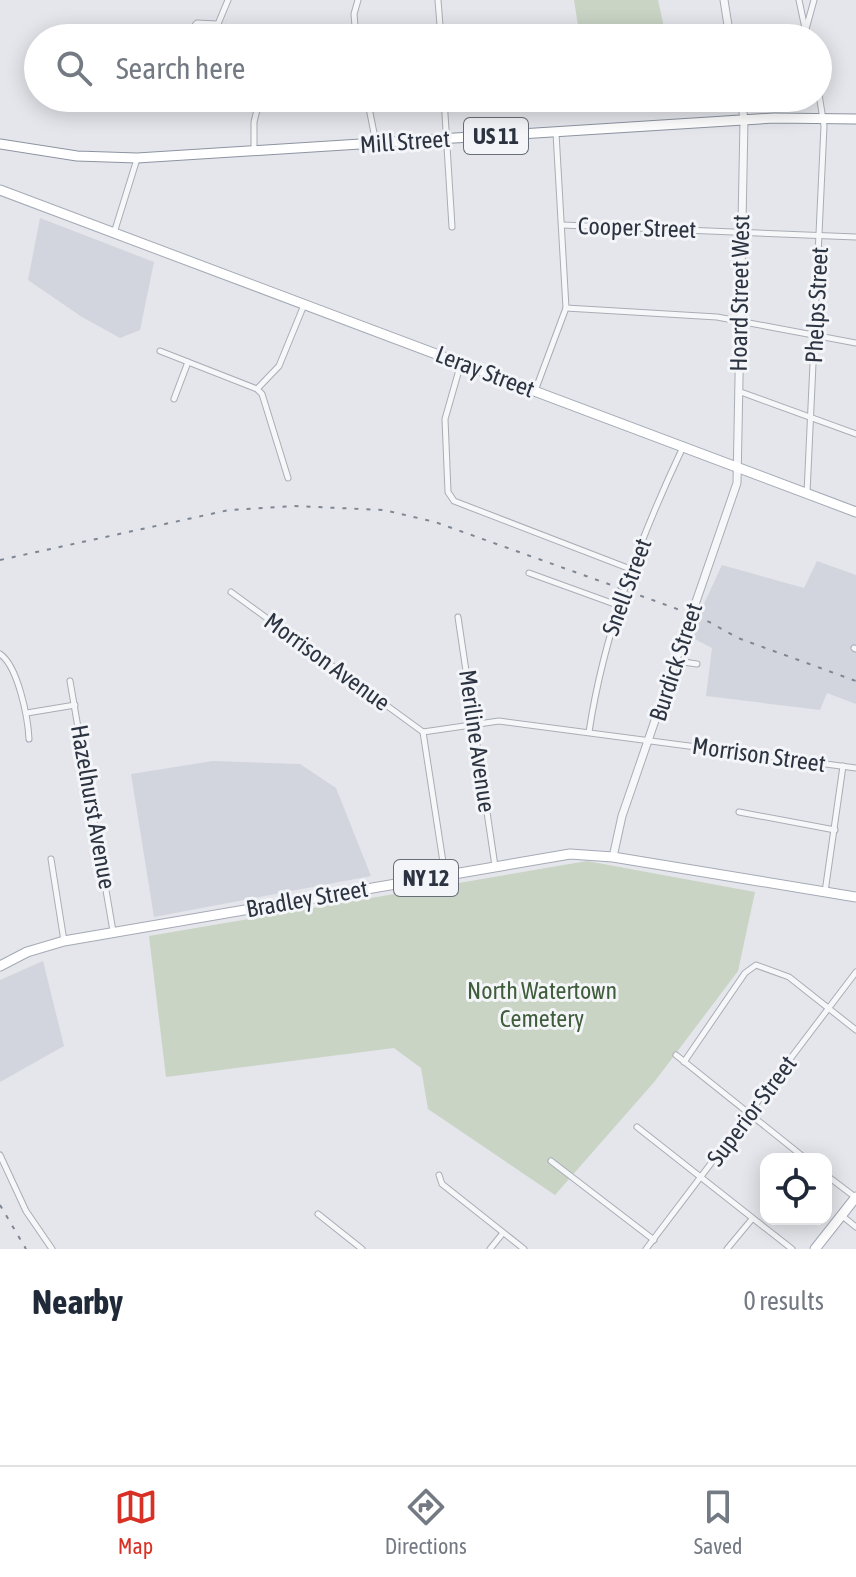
<!DOCTYPE html>
<html lang="en">
<head>
<meta charset="utf-8">
<style>
	:root { --surface:#fff; --page:#f2f2f3; --text:#1f2937; --muted:#747a83; --line:#e0e1e3; --accent:#d93025 }
	body { margin:0; font-family:"Asap Condensed",sans-serif; background:var(--page); color:var(--text) }
	.controls { position:absolute; right:24px; bottom:24px; display:grid; overflow:hidden; border-radius:16px; box-shadow:0 4px 20px #0003 }
	.controls button { width:72px; height:72px; display:grid; place-items:center; padding:0; border:0; border-bottom:2px solid var(--line); background:var(--surface); color:var(--text); font:40px sans-serif }
	.list { margin:0; padding:0; list-style:none }
	h2 { display:flex; justify-content:space-between; align-items:center; height:104px; margin:0; padding:0 32px; font-size:34px }
	h2 small { font-size:26px; font-weight:400; color:var(--muted) }
	.icon { flex:none; width:44px; height:44px; fill:none; stroke:currentColor; stroke-width:2; stroke-linecap:round; stroke-linejoin:round }
	.map { position:relative; flex:none; width:856px; height:1249px; overflow:hidden }
	.search { position:absolute; background:var(--surface); box-shadow:0 4px 20px #0003; left:24px; right:24px; top:24px; height:88px; display:flex; align-items:center; gap:20px; box-sizing:border-box; padding:0 28px; border-radius:44px; color:var(--muted); font-size:30px }
	.sheet { height:216px; background:var(--surface) }
	nav { display:flex; justify-content:space-around; align-items:center; box-sizing:border-box; height:112px; border-top:2px solid var(--line); background:var(--surface); font-size:22px; color:var(--muted) }
	nav a { display:grid; justify-items:center; gap:4px }
	nav .on { color:var(--accent) }
	.map>svg:first-child { display:block }
	.built { fill:#d2d5dd }
	.green { fill:#c9d4c5 }
	.lines { fill:none; stroke-linecap:round; stroke-linejoin:round }
	.minor-casing { stroke:#a9adb5; stroke-width:7 }
	.tertiary-casing { stroke:#a9adb5; stroke-width:9 }
	.primary-casing { stroke:#a4aab6; stroke-width:11 }
	.trunk-casing { stroke:#8c94a1; stroke-width:11 }
	.minor { stroke:#f6f7f9; stroke-width:5 }
	.tertiary { stroke:#f6f7f9; stroke-width:7 }
	.primary { stroke:#fff; stroke-width:9 }
	.trunk { stroke:#fff; stroke-width:9 }
	.rail { stroke:#7e8693; stroke-width:2; stroke-dasharray:4 8; stroke-linecap:butt }
	.labels { text-anchor:middle; stroke-width:6; stroke-linejoin:round; paint-order:stroke }
	.shield { fill:#f4f5f8; stroke:#686e79; stroke-width:2 }
	.shield-label { font-size:22px; font-weight:bold; fill:#2c3442 }
	.street-label { font-size:24px; fill:#2c3442; stroke:#f4f5f8 }
	.park-label { font-size:24px; fill:#405d3b; stroke:#f4f5f8 }
</style>
</head>
<body>
<div class="map">
<svg width="856" height="1249" viewBox="0 0 856 1249">
	<rect width="100%" height="100%" fill="#e4e6eb"/>
	<g class="built">
		<polygon points="40,218 154,262 140,330 120,338 82,317 28,280"/>
		<polygon points="817,561 856,575 856,704 827,693 820,710 706,696 712,648 689,636 722,565 804,588"/>
		<polygon points="213,761 300,764 336,788 371,876 154,917 131,774"/>
		<polygon points="43,961 64,1046 0,1082 0,980"/>
	</g>
	<g class="green">
		<polygon points="574,0 658,0 665,32 627,38 580,38"/>
		<polygon points="587,861 755,892 738,971 655,1081 555,1195 428,1109 421,1068 394,1048 166,1077 149,936"/>
	</g>
	<g class="lines">
		<defs>
			<g id="minor">
				<polyline points="438,0 441,38"/>
				<polyline points="799,0 807,38"/>
				<polyline points="806,29 814,0"/>
				<polyline points="184,38 197,23 218,24"/>
				<polyline points="224,38 218,24 228,0"/>
				<polyline points="356,38 354,14 358,0"/>
				<polyline points="243,98 257,110"/>
				<polyline points="367,98 376,143"/>
				<polyline points="444,98 452,227"/>
				<polyline points="254,151 254,122 260,98"/>
				<polyline points="562,225 856,237"/>
				<polyline points="114,233 137,159"/>
				<polyline points="566,308 717,317 856,343"/>
				<polyline points="160,351 257,389 262,394 288,478"/>
				<polyline points="461,363 445,419 448,492 454,501 633,570"/>
				<polyline points="257,389 279,366 304,305"/>
				<polyline points="535,391 566,308 556,133"/>
				<polyline points="738,391 856,434"/>
				<polyline points="174,399 188,362"/>
				<polyline points="807,493 824,126 818,88"/>
				<polyline points="529,573 620,606"/>
				<polyline points="231,592 423,732"/>
				<polyline points="458,617 495,866"/>
				<polyline points="854,648 856,649"/>
				<path d="M0,654C18,666 28,718 29,739"/>
				<polyline points="676,661 697,664"/>
				<polyline points="70,681 113,931"/>
				<polyline points="27,713 75,705"/>
				<polyline points="423,732 499,721 856,768"/>
				<polyline points="423,732 445,875"/>
				<path d="M589,732C604,633 640,538 683,447"/>
				<polyline points="739,812 835,830"/>
				<polyline points="51,859 64,941"/>
				<polyline points="825,892 843,766"/>
				<polyline points="676,1055 806,1159"/>
				<polyline points="684,1062 745,973 756,965 789,977 856,1030"/>
				<polyline points="637,1127 792,1249"/>
				<polyline points="0,1155 26,1211 52,1249"/>
				<polyline points="551,1161 654,1240"/>
				<polyline points="439,1175 442,1184 524,1249"/>
				<polyline points="826,1175 855,1197"/>
				<polyline points="318,1214 362,1249"/>
				<polyline points="841,1215 856,1227"/>
				<polyline points="490,1249 503,1233"/>
				<polyline points="646,1249 856,972"/>
				<polyline points="727,1249 752,1219"/>
			</g>
			<g id="tertiary">
				<polyline points="724,0 730,38"/>
				<polyline points="613,857 622,816 737,483 744,120 741,98"/>
			</g>
			<g id="primary">
				<polyline points="0,190 856,512"/>
				<polyline points="0,966 27,952 64,941 570,854 613,857 856,897"/>
				<polyline points="815,1249 856,1197"/>
			</g>
			<polyline id="trunk" points="0,144 77,156 137,158 774,118 856,119"/>
		</defs>
		<use href="#minor" class="minor-casing"/>
		<use href="#tertiary" class="tertiary-casing"/>
		<use href="#primary" class="primary-casing"/>
		<use href="#trunk" class="trunk-casing"/>
		<use href="#minor" class="minor"/>
		<use href="#tertiary" class="tertiary"/>
		<use href="#primary" class="primary"/>
		<use href="#trunk" class="trunk"/>
		<g class="rail">
			<polyline points="0,560 229,510 293,506 384,510 435,522 600,581 702,618 738,638 856,681"/>
			<polyline points="0,1205 26,1249"/>
		</g>
	</g>
	<g class="labels">
		<g class="shield">
			<rect x="464" y="118" width="64" height="36" rx="6"/>
			<rect x="394" y="860" width="64" height="36" rx="6"/>
		</g>
		<g class="shield-label">
			<text x="496" y="144">US 11</text>
			<text x="426" y="886">NY 12</text>
		</g>
		<g class="street-label">
			<text transform="translate(405 142) rotate(-4)" y="8">Mill Street</text>
			<text transform="translate(637 228) rotate(2)" y="8">Cooper Street</text>
			<text transform="translate(740 293) rotate(-89)" y="8">Hoard Street West</text>
			<text transform="translate(817 305) rotate(-87)" y="8">Phelps Street</text>
			<text transform="translate(485 372) rotate(21)" y="8">Leray Street</text>
			<text transform="translate(627 587) rotate(-70)" y="8">Snell Street</text>
			<text transform="translate(327 662) rotate(36)" y="8">Morrison Avenue</text>
			<text transform="translate(676 662) rotate(-72)" y="8">Burdick Street</text>
			<text transform="translate(477 741) rotate(82)" y="8">Meriline Avenue</text>
			<text transform="translate(759 755) rotate(8)" y="8">Morrison Street</text>
			<text transform="translate(93 807) rotate(80)" y="8">Hazelhurst Avenue</text>
			<text transform="translate(307 899) rotate(-10)" y="8">Bradley Street</text>
			<text transform="translate(752 1111) rotate(-53)" y="8">Superior Street</text>
		</g>
		<g class="park-label">
			<text x="542" y="999">North Watertown<tspan x="542" dy="28">Cemetery</tspan></text>
		</g>
	</g>
</svg>
<div class="controls">
<button><svg class="icon" aria-label="locate" viewBox="0 0 24 24"><circle cx="12" cy="12" r="6"/><path d="M12 2v4M12 18v4M2 12h4M18 12h4"/></svg></button>
</div>
<div class="search"><svg class="icon" aria-label="search" viewBox="0 0 24 24"><circle cx="10" cy="10" r="6"/><path d="M15 15l6 6"/></svg>Search here</div>
</div>
<section class="sheet">
<h2>Nearby<small>0 results</small></h2>
<ul class="list">
</ul>
</section>
<nav>
<a class="on"><svg class="icon" aria-label="map" viewBox="0 0 24 24"><path d="M3 6l6-2 6 2 6-2v14l-6 2-6-2-6 2zM9 4v14M15 6v14"/></svg>Map</a>
<a><svg class="icon" aria-label="directions" viewBox="0 0 24 24"><path d="M12 3l9 9-9 9-9-9zM9 14v-3h6M13 9l2 2-2 2"/></svg>Directions</a>
<a><svg class="icon" aria-label="saved" viewBox="0 0 24 24"><path d="M7 4h10v16l-5-4-5 4z"/></svg>Saved</a>
</nav>
</body>
</html>
